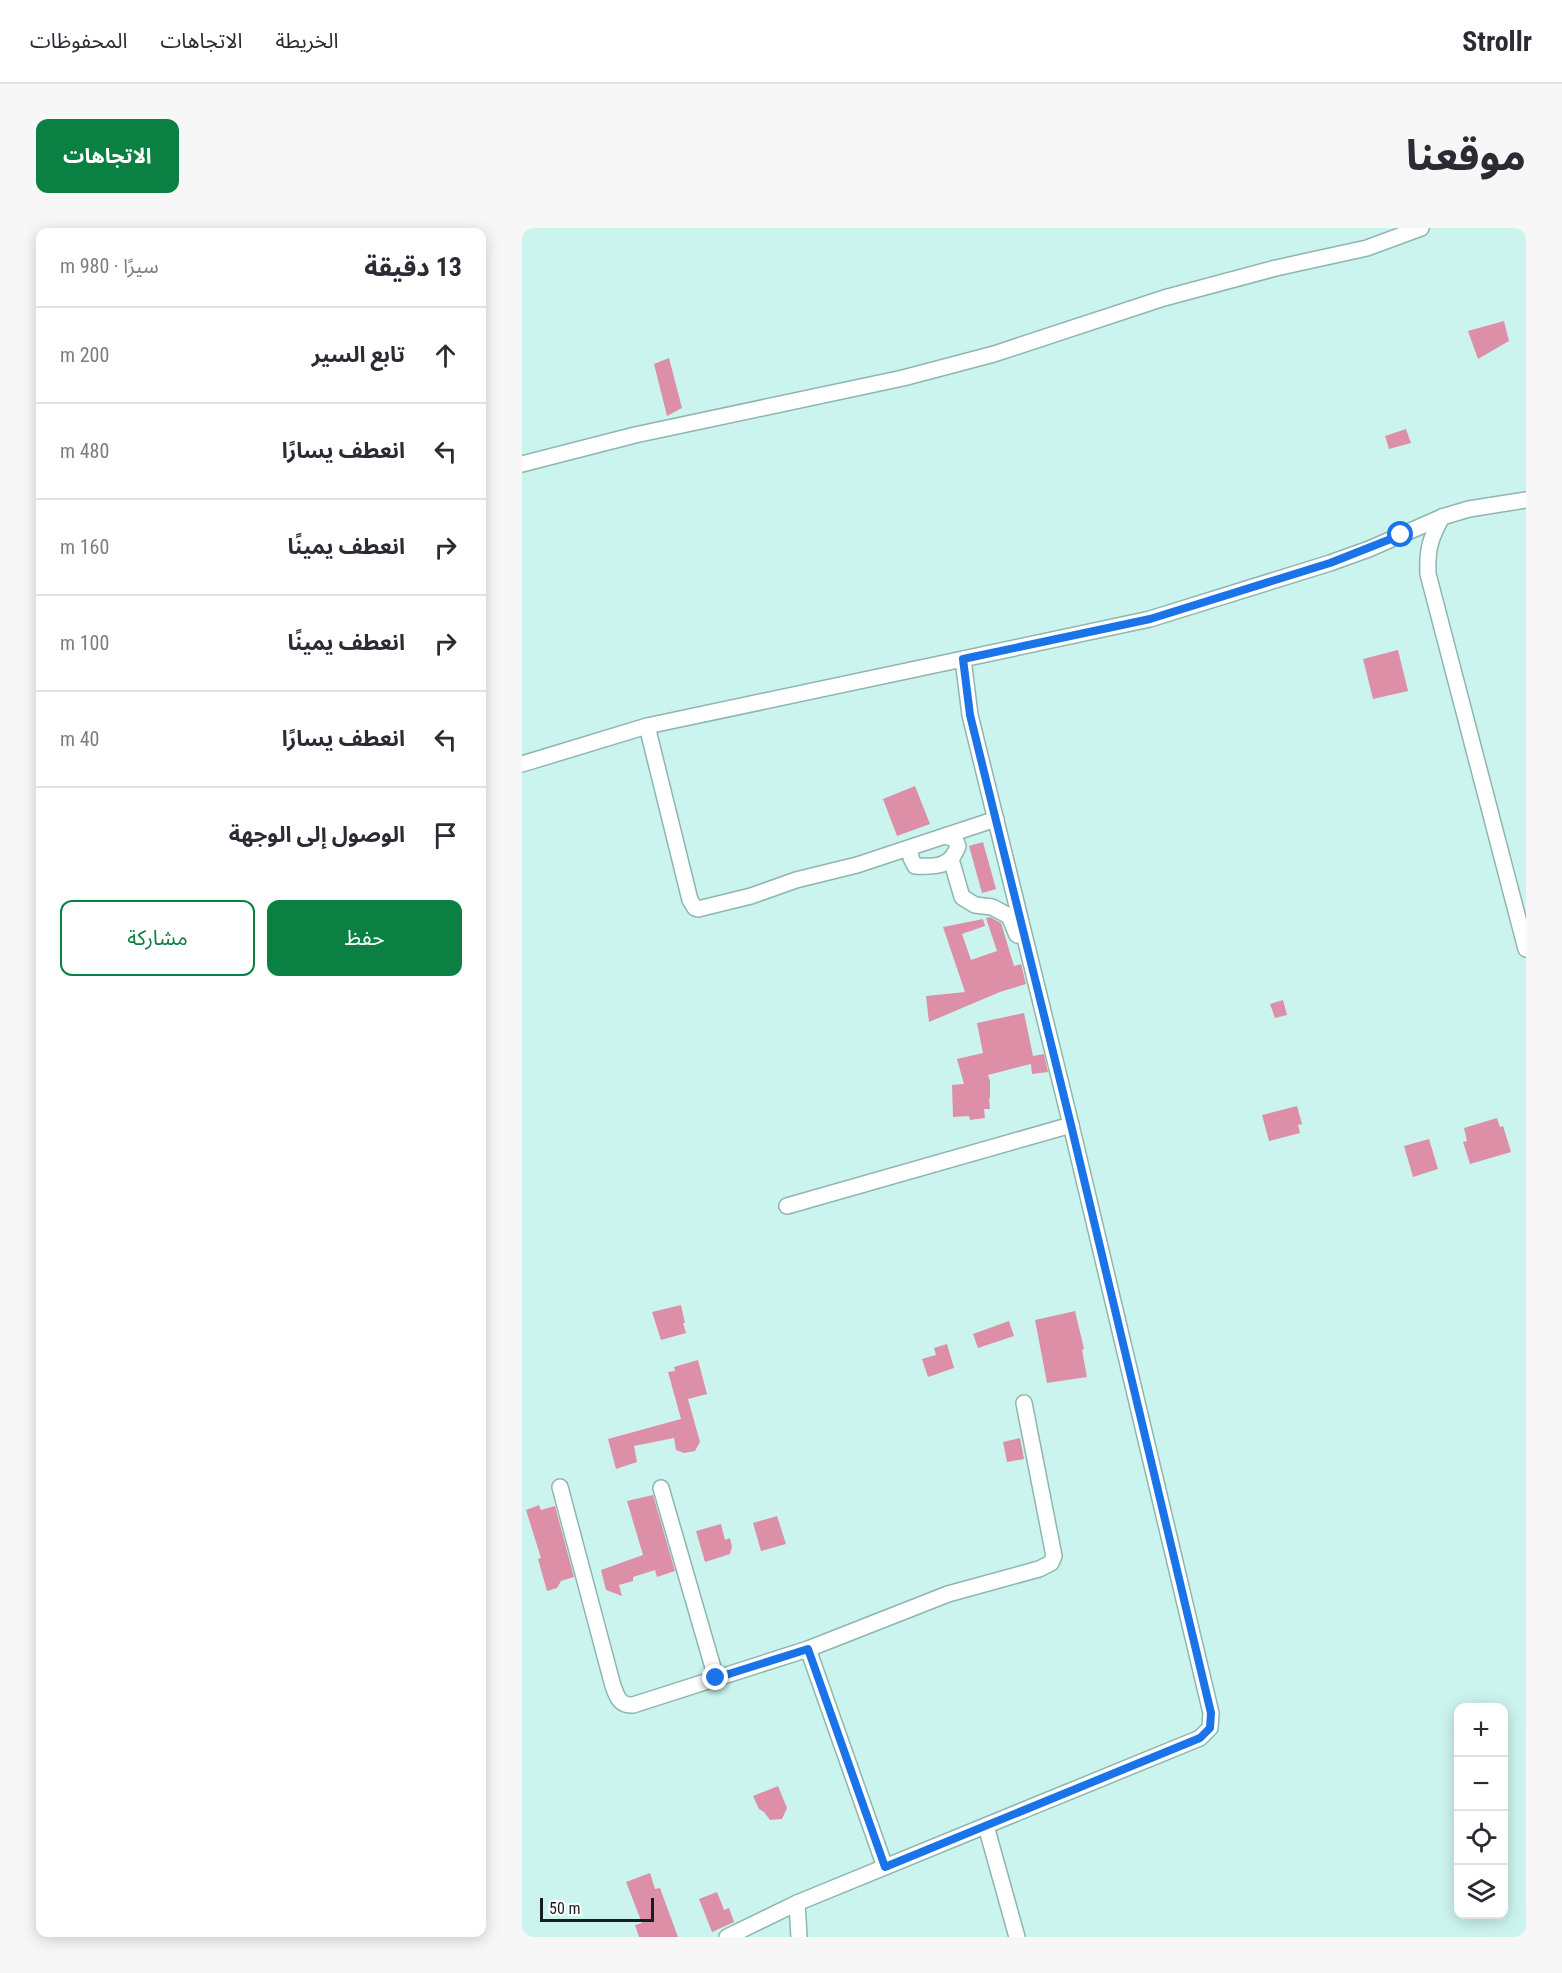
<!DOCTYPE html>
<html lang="ar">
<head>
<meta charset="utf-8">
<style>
	:root { --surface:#fff; --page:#f7f7f7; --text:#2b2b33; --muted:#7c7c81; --line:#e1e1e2; --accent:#0b8043 }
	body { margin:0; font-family:"Roboto Condensed","Noto Sans Arabic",sans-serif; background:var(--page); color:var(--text); direction:rtl }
	.controls { position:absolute; right:18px; bottom:18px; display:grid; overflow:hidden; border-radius:12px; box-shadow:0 3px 15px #0003 }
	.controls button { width:54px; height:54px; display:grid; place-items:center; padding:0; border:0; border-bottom:2px solid var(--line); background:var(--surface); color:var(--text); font:30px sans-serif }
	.scale { position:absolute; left:18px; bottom:15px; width:114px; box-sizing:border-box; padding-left:6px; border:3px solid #12211f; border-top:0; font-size:16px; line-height:21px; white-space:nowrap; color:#12211f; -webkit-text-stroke:4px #fff; paint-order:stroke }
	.stop { position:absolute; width:18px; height:18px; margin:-14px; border:4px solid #1a73e8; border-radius:50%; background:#fff }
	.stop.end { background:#1a73e8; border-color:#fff; box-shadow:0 2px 6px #0008 }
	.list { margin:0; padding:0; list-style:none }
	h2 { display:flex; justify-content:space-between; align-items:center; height:78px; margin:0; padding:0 24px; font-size:26px }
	h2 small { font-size:20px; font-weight:400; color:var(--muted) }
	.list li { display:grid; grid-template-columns:39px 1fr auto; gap:18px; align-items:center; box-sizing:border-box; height:96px; padding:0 24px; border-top:2px solid var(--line) }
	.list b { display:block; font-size:22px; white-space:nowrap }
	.list em { font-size:20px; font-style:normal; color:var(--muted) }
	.actions { display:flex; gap:12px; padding:18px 24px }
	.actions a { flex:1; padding:14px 0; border:2px solid var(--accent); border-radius:12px; text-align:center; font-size:21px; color:var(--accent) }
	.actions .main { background:var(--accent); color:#fff }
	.icon { flex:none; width:33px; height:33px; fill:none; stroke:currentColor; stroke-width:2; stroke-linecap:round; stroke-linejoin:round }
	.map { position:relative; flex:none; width:1004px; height:1709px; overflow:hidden; direction:ltr; border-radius:12px }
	header { display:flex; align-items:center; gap:36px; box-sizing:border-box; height:84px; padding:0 30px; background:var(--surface); border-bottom:2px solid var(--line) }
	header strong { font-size:28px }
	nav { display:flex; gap:33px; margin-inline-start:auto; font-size:21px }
	.intro { display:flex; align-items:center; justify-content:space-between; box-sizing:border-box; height:144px; padding:0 36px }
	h1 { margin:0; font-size:42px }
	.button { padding:15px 27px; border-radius:12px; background:var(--accent); color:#fff; font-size:21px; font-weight:700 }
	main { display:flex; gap:36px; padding:0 36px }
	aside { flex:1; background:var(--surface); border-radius:12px; box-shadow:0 3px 15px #0003 }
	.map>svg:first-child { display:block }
	.building { fill:#dd8fa8 }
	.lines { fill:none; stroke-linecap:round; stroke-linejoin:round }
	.minor-casing { stroke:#8eb5b1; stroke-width:18 }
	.minor { stroke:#fff; stroke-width:15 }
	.route { stroke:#1a73e8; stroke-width:8 }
</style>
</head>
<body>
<header>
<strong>Strollr</strong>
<nav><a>الخريطة</a><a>الاتجاهات</a><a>المحفوظات</a></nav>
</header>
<div class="intro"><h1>موقعنا</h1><a class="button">الاتجاهات</a></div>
<main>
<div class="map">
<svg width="1004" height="1709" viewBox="0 0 1004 1709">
	<rect width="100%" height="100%" fill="#ccf4ef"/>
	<g class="building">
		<polygon points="982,93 987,113 956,131 946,103"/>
		<polygon points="147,130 160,180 145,188 132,136"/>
		<polygon points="884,201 889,215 867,221 863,208"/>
		<polygon points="876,422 886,463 851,471 841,431"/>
		<polygon points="393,558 408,596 375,608 361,571"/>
		<polygon points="461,614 474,661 460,665 447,618"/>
		<polygon points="468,689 479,695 492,738 499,736 504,756 478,764 407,794 404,768 443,764 421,699 461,691 463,698 440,706 449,732 475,723 464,690"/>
		<polygon points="761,772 765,787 753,790 748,776"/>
		<polygon points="502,785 511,828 522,826 526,844 510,846 509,836 466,847 468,853 468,870 467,870 468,881 462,881 463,890 448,892 447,888 431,889 430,857 442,856 435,831 461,825 455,795"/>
		<polygon points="775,878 780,896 776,897 778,905 747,913 740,887"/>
		<polygon points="975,890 978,899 981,898 989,924 948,936 941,914 945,913 942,900"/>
		<polygon points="907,911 916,941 891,949 882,918"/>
		<polygon points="159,1077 163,1095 161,1095 164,1105 139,1112 130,1084"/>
		<polygon points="553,1083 562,1121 560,1122 565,1149 525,1155 513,1092"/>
		<polygon points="487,1093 492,1108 456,1120 451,1106"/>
		<polygon points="425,1116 432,1140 406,1149 400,1131 414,1127 412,1120"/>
		<polygon points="176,1132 185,1166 166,1171 178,1214 173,1223 162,1225 154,1222 152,1210 112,1218 115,1234 94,1241 86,1211 159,1191 146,1144 153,1143 152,1139"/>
		<polygon points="498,1210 502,1231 485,1234 481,1214"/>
		<polygon points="131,1267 153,1343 135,1349 133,1342 111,1349 111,1353 97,1357 100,1368 84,1362 79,1342 121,1327 105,1273"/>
		<polygon points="17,1277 19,1282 33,1278 52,1349 39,1353 35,1360 25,1363 16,1331 19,1330 4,1282"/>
		<polygon points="255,1288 264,1316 239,1323 231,1295"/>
		<polygon points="199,1296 203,1312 208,1310 210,1319 208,1326 183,1334 174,1303"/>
		<polygon points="256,1558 265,1580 260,1591 248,1592 242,1584 237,1581 231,1568"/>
		<polygon points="128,1645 133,1661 138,1660 156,1709 117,1709 113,1697 120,1695 104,1654"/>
		<polygon points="195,1664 202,1682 207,1680 212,1694 190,1704 177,1671"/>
	</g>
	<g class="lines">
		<defs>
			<g id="minor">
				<polyline points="0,236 113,207 381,150 472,126 642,70 754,40 845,20 899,0"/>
				<path d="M920,289C908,311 905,321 906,346L1004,721"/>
				<polyline points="125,498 168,672 173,680 176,681 229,668 274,652 335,637 474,591"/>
				<polyline points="0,536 125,498 441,431"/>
				<path d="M388,620L389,630L393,638C414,639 429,639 436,618L433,611L423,608"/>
				<polyline points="429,631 440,669 453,677 470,679 487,688 495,707"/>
				<polyline points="265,978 549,897"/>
				<path d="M38,1259L91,1458C95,1469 98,1478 111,1477L286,1421L363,1639"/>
				<polyline points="139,1260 194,1450"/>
				<polyline points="286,1421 426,1366 517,1341 529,1335 532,1328 502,1175"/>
				<polyline points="464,1598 495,1709"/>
				<polyline points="205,1709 275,1675"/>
				<polyline points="277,1709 275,1675 678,1510 688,1500 689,1485 549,897 448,487 441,431 628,391 808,335 847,321 920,289 947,281 1004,272"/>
			</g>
		</defs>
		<use href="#minor" class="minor-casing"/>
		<use href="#minor" class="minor"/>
	</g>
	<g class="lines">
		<polyline class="route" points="194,1450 286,1421 363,1639 678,1510 688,1500 689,1485 549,897 448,487 441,431 628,391 808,335 879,307"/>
	</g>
</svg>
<div class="controls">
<button>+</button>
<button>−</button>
<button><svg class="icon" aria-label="locate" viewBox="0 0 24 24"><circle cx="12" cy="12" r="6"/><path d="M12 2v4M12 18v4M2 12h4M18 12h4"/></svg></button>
<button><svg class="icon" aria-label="layers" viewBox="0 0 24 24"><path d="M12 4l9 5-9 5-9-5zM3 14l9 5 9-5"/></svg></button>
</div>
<div class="scale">50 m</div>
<div class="stop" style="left:879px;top:307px"></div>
<div class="stop end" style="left:194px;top:1450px"></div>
</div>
<aside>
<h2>13 دقيقة<small>سيرًا · 980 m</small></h2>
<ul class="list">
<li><svg class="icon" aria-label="ahead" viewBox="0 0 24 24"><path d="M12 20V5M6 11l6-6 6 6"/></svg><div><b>تابع السير</b></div><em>200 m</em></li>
<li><svg class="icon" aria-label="left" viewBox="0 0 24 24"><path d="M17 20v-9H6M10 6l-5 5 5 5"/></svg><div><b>انعطف يسارًا</b></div><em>480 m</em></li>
<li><svg class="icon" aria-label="right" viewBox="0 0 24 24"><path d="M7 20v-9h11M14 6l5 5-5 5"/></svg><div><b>انعطف يمينًا</b></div><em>160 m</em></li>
<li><svg class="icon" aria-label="right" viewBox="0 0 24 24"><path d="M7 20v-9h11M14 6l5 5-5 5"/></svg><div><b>انعطف يمينًا</b></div><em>100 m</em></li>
<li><svg class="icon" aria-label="left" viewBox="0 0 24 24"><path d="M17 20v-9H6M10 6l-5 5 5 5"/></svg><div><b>انعطف يسارًا</b></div><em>40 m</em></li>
<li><svg class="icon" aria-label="arrive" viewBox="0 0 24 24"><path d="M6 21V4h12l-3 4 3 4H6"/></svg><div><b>الوصول إلى الوجهة</b></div></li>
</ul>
<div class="actions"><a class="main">حفظ</a><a>مشاركة</a></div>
</aside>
</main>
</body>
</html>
